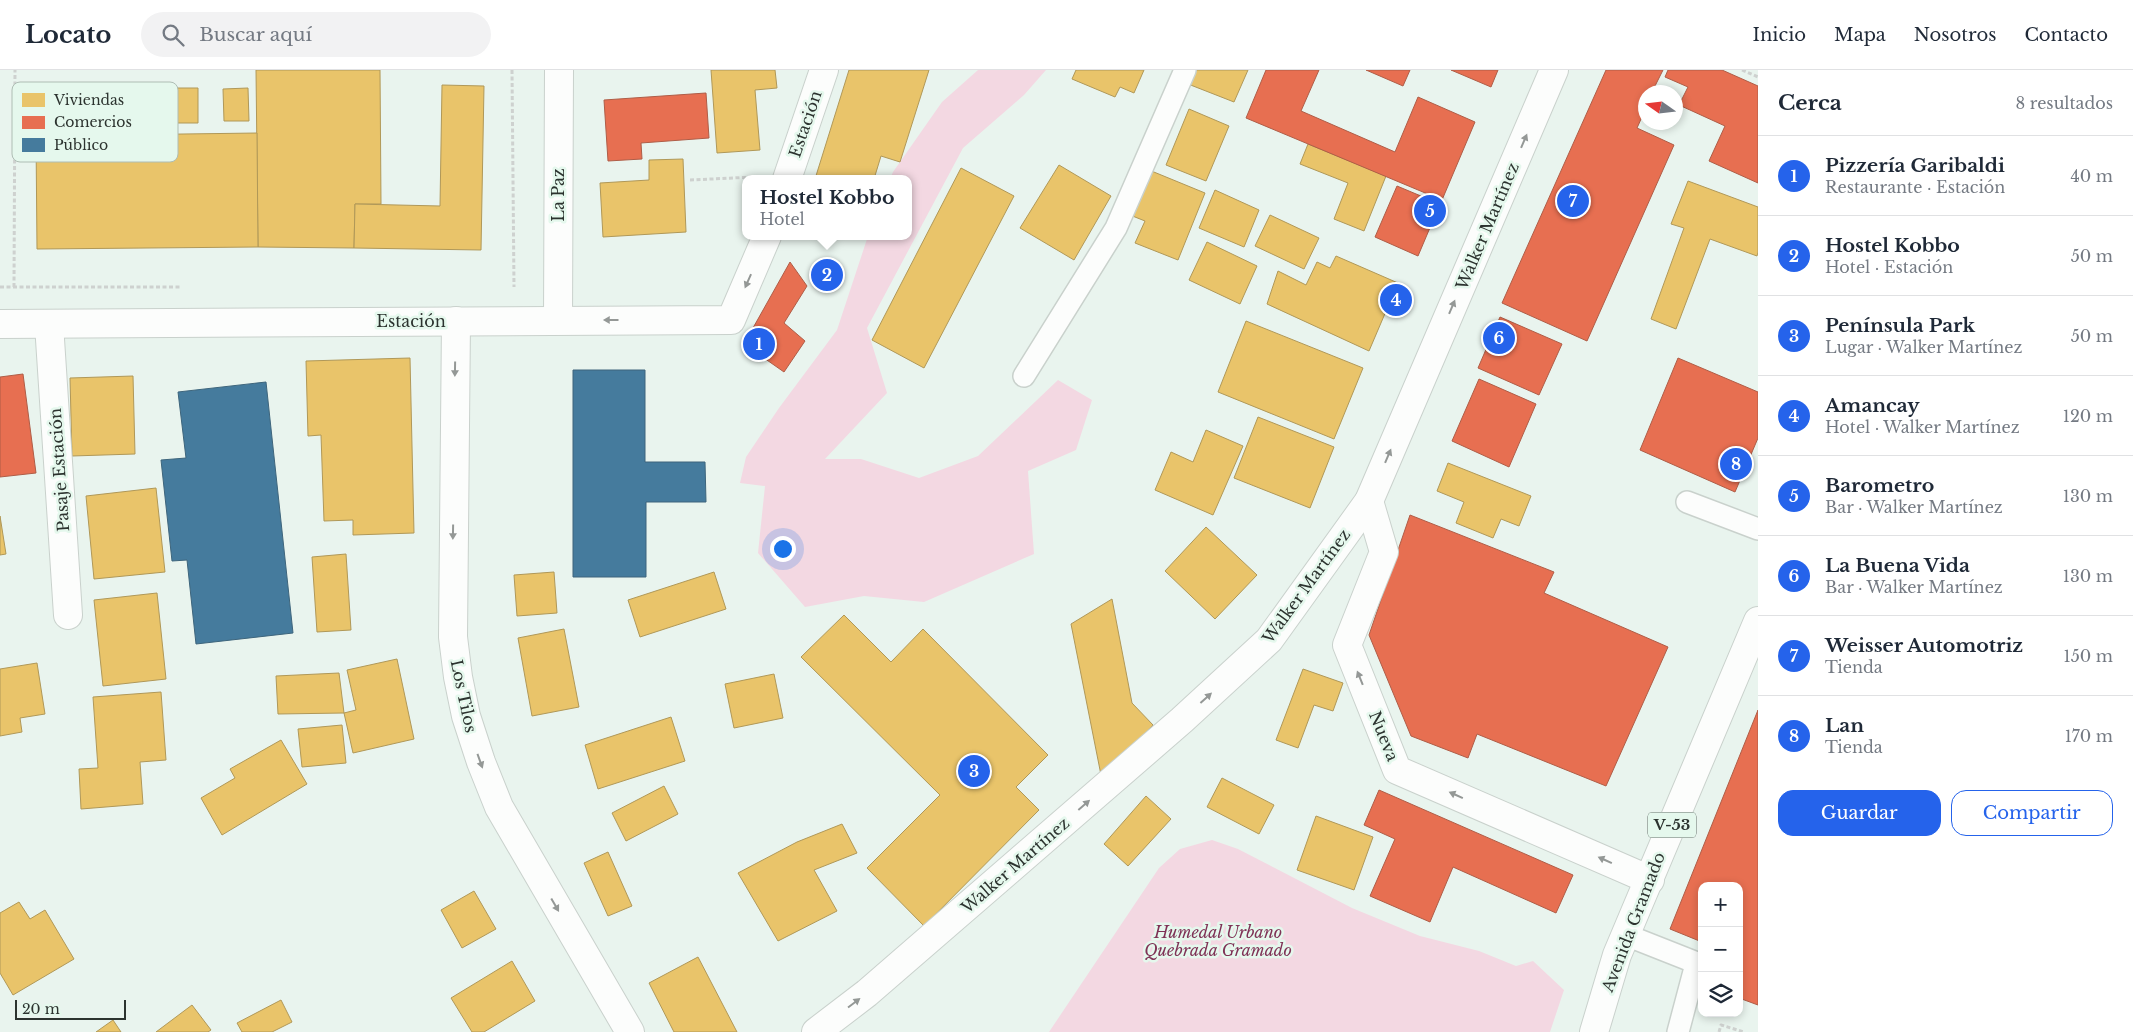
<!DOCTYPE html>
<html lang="es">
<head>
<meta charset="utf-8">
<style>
	:root { --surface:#fff; --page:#f2f2f3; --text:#1f2937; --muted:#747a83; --line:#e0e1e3; --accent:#2563eb }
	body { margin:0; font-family:"Libre Baskerville",serif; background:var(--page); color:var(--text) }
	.controls { position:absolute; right:15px; bottom:15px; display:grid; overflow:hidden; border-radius:10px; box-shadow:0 2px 8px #0003 }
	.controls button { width:45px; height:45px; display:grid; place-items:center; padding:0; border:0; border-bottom:1px solid var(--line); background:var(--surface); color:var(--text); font:25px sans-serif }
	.compass { position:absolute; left:1638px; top:15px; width:45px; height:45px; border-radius:50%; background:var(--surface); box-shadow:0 2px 8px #0003; rotate:284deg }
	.scale { position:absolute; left:15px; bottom:12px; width:111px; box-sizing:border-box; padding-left:5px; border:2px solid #2c332f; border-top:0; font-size:14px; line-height:18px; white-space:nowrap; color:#2c332f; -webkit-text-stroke:4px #e5f8ed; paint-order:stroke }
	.you { position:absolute; left:782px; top:478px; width:18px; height:18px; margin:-12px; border:4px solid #fff; border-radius:50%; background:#1a73e8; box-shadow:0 0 0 8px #1a73e833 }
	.badge { display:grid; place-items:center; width:32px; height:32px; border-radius:50%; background:var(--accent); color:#fff; font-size:16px; font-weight:700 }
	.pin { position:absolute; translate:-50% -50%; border:2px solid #fff; box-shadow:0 1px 5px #0006 }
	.popup { position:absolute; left:742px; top:105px; width:170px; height:65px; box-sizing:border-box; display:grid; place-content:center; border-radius:10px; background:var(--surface); filter:drop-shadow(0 1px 4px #0005); font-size:16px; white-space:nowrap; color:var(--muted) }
	.popup b { font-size:19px; color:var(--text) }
	.popup::after { content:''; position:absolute; left:50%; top:100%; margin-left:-10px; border:10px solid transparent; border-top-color:var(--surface) }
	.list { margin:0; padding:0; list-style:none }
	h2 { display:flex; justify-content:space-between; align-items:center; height:65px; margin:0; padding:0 20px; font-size:21px }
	h2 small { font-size:16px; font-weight:400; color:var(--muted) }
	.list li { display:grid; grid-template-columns:32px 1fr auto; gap:15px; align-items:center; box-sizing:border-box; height:80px; padding:0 20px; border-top:1px solid var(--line) }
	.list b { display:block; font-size:19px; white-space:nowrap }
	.list p { margin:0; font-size:16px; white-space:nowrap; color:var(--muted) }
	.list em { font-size:16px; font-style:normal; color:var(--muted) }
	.actions { display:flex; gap:10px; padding:15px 20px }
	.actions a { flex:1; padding:11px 0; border:1px solid var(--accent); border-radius:15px; text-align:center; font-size:18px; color:var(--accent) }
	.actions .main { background:var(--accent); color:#fff }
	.icon { flex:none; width:28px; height:28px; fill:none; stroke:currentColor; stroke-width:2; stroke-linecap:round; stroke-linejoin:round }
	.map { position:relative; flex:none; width:1758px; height:962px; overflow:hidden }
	header { display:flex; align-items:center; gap:30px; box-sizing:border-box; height:70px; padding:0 25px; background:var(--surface); border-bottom:1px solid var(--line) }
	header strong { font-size:24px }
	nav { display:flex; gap:28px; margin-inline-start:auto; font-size:18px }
	.search { width:350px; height:45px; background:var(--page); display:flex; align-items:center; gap:12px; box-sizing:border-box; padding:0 18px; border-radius:28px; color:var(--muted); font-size:19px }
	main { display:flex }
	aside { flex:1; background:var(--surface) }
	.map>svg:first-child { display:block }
	.green { fill:#f3d8e2 }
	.homes { fill:#e9c46a; stroke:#b09858 }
	.shops { fill:#e76f51; stroke:#af5d47 }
	.public { fill:#457b9d; stroke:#3e657c }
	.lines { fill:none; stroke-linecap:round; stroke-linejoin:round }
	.service-casing { stroke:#c9d1cc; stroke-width:24 }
	.minor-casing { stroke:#c9d1cc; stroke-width:30 }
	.primary-casing { stroke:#c9d1cc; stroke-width:30 }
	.path { stroke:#ced1cf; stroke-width:3; stroke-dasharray:4 2.5; stroke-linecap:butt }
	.service { stroke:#fcfdfc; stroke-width:21 }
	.minor { stroke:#fcfdfc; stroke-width:28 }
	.primary { stroke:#fcfdfc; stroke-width:28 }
	.oneway { fill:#949896 }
	.labels { text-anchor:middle; stroke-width:5; stroke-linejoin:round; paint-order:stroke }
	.shield { fill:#e5f8ed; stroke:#646e68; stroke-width:1 }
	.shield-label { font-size:15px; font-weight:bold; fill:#2c332f }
	.street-label { font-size:16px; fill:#2c332f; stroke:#e5f8ed }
	.park-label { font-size:16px; font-style:italic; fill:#7f3256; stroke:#e5f8ed }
	.key { fill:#e5f8ed; stroke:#aebdb4; stroke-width:1 }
	.key-label { font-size:14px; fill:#2c332f }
</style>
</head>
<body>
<header>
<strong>Locato</strong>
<div class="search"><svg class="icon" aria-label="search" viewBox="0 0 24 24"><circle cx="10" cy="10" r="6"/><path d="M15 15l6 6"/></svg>Buscar aquí</div>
<nav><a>Inicio</a><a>Mapa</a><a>Nosotros</a><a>Contacto</a></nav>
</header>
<main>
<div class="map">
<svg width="1758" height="962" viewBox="0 0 1758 962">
	<rect width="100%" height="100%" fill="#e9f4ee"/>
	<g class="green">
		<polygon points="978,0 1046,0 1024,25 963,78 867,258 887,323 825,389 861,389 919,408 978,386 1058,310 1092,330 1076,380 1028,401 1034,484 924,532 864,526 805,537 758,483 765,416 740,413 746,387 779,338 837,260 868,166 908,166 908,109 890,109 893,102 942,32"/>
		<polygon points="1212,770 1238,779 1352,838 1420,866 1479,881 1516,896 1533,891 1564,920 1550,962 1049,962 1159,798 1180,779"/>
	</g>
	<g class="homes">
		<polygon points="256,0 380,0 381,134 355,134 354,178 258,177"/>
		<polygon points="711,0 775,0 777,18 755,20 760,80 717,83"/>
		<polygon points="849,0 929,0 900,92 881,86 874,109 815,109"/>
		<polygon points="1076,0 1144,0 1134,23 1120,17 1115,27 1072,9"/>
		<polygon points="1194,0 1248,0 1234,32 1188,14"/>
		<polygon points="150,14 151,51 122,51 122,15"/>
		<polygon points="442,15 484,16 481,180 354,178 355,134 440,136"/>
		<polygon points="94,16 95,52 67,53 66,17"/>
		<polygon points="170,18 198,18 198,53 171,53"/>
		<polygon points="248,18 249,51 224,51 223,19"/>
		<polygon points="1189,39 1229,56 1206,111 1166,95"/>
		<polygon points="257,63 258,177 37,179 36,66"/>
		<polygon points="1308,74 1386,106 1364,161 1334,149 1348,113 1300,94"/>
		<polygon points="683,89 686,162 603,167 600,113 649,110 649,90"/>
		<polygon points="1059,95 1111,126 1074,190 1020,158"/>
		<polygon points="961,98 1014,126 924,298 872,270"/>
		<polygon points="1149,100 1205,123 1178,190 1135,173 1145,151 1130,145"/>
		<polygon points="1688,111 1758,137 1758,182 1757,186 1710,169 1676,259 1651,249 1684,158 1671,154"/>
		<polygon points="1215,120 1259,140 1244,177 1199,158"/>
		<polygon points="1270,145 1319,168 1304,199 1255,176"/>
		<polygon points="1207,172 1257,196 1240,234 1189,210"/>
		<polygon points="1336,186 1398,213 1369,281 1267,234 1278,201 1306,215 1317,192 1330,198"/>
		<polygon points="1246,251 1363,298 1334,369 1218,322"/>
		<polygon points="410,288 414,463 353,465 353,450 324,451 321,365 308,366 306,291"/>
		<polygon points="133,306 135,384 72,386 70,308"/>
		<polygon points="1258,347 1334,377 1310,438 1234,408"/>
		<polygon points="1206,360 1243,376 1213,445 1155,420 1171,382 1193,392"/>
		<polygon points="1448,393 1531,426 1519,456 1501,449 1493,468 1456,453 1464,432 1437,421"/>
		<polygon points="156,418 165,502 94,509 86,426"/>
		<polygon points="0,446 6,484 0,485"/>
		<polygon points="1206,457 1257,505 1215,549 1165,501"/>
		<polygon points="346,484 351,560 317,562 312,487"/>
		<polygon points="554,502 557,543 517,546 514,505"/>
		<polygon points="714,502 726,539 640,567 628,530"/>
		<polygon points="157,523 166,609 103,616 94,530"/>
		<polygon points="1112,529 1132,633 1153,655 1102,710 1071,554"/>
		<polygon points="844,545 891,592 923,559 1048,685 1016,717 1039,740 924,856 867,798 940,725 801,587"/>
		<polygon points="564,559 579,637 532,646 518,568"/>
		<polygon points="397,589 414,669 353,683 344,643 356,640 347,600"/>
		<polygon points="37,593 45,644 20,648 22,662 0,666 0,599"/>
		<polygon points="1303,599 1343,613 1333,641 1314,635 1298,678 1276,670"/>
		<polygon points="339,603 344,643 278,644 276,606"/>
		<polygon points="774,604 783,648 734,658 725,614"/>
		<polygon points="161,622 166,690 140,692 143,734 81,739 79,699 98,698 93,627"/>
		<polygon points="671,647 685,691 598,719 585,675"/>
		<polygon points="342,655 346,693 302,697 298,659"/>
		<polygon points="281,670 307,714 222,765 201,728 235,708 230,699"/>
		<polygon points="1222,708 1274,735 1259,764 1207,737"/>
		<polygon points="664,716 678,744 626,771 612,743"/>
		<polygon points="1146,726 1171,749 1128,796 1104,774"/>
		<polygon points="1316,746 1373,767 1354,820 1297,800"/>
		<polygon points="842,754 857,783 814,800 837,841 778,871 738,803 797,772"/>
		<polygon points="608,782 632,836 608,846 584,793"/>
		<polygon points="474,821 496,859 462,878 441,840"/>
		<polygon points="19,832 30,849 45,840 74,889 13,925 0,903 0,843"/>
		<polygon points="698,887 737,962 674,962 649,913"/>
		<polygon points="512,891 535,931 484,962 472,962 451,928"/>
		<polygon points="281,930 292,952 272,962 242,962 237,953"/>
		<polygon points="192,935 211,960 208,962 156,962"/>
		<polygon points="113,950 121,962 96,962"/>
	</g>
	<g class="shops">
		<polygon points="1266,0 1319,0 1301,41 1395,82 1418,27 1475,52 1442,130 1246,48"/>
		<polygon points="1366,0 1410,0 1403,16"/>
		<polygon points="1451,0 1498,0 1491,17"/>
		<polygon points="1606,0 1663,0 1652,22 1646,22 1646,38 1637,58 1674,75 1587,271 1502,233"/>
		<polygon points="1668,0 1722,0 1758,16 1758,113 1709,91 1725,56 1679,35 1688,17 1665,7"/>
		<polygon points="706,23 709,68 641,73 642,89 608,91 604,30"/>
		<polygon points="1397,116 1440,134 1418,186 1375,167"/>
		<polygon points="790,192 807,216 784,253 805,271 784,302 744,274"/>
		<polygon points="1500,247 1562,274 1539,325 1478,298"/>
		<polygon points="1678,288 1758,322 1758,368 1735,422 1640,380"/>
		<polygon points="23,304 36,403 0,407 0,307"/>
		<polygon points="1479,309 1536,334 1509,397 1452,371"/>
		<polygon points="1410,445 1554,502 1544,523 1668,577 1606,716 1477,664 1468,688 1411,666 1369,565"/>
		<polygon points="1758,640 1758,935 1739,928 1739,816 1702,816 1702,872 1670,859"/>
		<polygon points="1379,720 1573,805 1556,843 1453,797 1430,852 1370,826 1395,769 1364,755"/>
	</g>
	<g class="public">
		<polygon points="573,300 645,300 645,392 705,392 706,432 646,432 646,507 573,507"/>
		<polygon points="266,312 293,563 196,574 187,490 172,491 161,390 186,388 178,322"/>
	</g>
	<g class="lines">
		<defs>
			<g id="service">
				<polyline points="1024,306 1116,158 1185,0"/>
				<polyline points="1687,432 1758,459"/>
				<polyline points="1626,865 1702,895"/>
				<polyline points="1678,962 1696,894"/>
			</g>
			<g id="minor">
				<polyline points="787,109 824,0"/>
				<polyline points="558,250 559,0"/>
				<polyline points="456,251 453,567 458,607 466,646 481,692 499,737 630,962"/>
				<polyline points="0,254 731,250 767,166"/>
				<polyline points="49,254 68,545"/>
				<polyline points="1369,431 1384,482 1347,575 1397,700 1650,810"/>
				<polyline points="816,962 867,923 1182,650 1269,570 1369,431 1554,0"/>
			</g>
			<polyline id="primary" points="1594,962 1617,885 1758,551"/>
		</defs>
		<use href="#service" class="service-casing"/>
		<use href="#minor" class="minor-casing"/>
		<use href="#primary" class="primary-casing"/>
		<g class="path">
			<polyline points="512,0 514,217"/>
			<polyline points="1742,0 1758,7"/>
			<polyline points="690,110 754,107"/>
			<polyline points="0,217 182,217"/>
			<polyline points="14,217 15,0"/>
			<polyline points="1719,962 1721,955 1744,962"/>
		</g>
		<use href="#service" class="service"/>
		<use href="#minor" class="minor"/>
		<use href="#primary" class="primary"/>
	</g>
	<defs><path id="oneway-solid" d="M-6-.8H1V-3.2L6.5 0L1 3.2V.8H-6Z" transform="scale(1.25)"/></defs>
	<g class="oneway">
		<use href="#oneway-solid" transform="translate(1524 71) rotate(-67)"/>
		<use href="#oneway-solid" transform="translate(748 211) rotate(114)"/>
		<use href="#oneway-solid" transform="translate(1452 237) rotate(-67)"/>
		<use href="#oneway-solid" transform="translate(611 250) rotate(180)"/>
		<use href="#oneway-solid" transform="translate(455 299) rotate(91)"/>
		<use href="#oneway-solid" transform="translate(1388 386) rotate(-67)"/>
		<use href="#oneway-solid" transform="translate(453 462) rotate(91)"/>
		<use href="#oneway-solid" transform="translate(1360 608) rotate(-112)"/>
		<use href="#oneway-solid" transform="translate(1206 628) rotate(-42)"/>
		<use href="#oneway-solid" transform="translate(480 691) rotate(70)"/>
		<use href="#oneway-solid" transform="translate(1456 725) rotate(-156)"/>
		<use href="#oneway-solid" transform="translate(1084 735) rotate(-41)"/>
		<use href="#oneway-solid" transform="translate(1605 790) rotate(-156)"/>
		<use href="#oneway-solid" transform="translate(555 835) rotate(60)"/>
		<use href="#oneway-solid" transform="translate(854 933) rotate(-37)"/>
	</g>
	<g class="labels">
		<rect class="shield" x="1648" y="742.5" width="48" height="25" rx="4"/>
		<g class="shield-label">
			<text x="1672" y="760">V-53</text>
		</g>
		<g class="street-label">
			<text transform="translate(805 54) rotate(-71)" y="6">Estación</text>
			<text transform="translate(558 125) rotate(-90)" y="6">La Paz</text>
			<text transform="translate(1487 156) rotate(-67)" y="6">Walker Martínez</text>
			<text x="411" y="257">Estación</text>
			<text transform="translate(59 400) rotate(-94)" y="6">Pasaje Estación</text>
			<text transform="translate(1306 516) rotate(-54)" y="6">Walker Martínez</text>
			<text transform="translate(464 626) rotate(78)" y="6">Los Tilos</text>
			<text transform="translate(1384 666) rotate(68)" y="6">Nueva</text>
			<text transform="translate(1015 795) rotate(-41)" y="6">Walker Martínez</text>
			<text transform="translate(1633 852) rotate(-69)" y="6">Avenida Gramado</text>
		</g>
		<g class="park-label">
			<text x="1218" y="868">Humedal Urbano<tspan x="1218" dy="18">Quebrada Gramado</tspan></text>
		</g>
	</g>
	<rect x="12" y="12" width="166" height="80" rx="8" class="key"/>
	<rect x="22" y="23" width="23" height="14" fill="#e9c46a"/>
	<rect x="22" y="46" width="23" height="13" fill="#e76f51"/>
	<rect x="22" y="68" width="23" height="14" fill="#457b9d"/>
	<g class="key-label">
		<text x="54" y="35">Viviendas</text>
		<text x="54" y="57">Comercios</text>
		<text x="54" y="80">Público</text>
	</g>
</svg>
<div class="controls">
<button>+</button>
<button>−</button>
<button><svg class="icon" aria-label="layers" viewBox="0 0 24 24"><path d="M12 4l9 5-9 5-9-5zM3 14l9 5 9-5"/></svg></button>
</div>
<svg class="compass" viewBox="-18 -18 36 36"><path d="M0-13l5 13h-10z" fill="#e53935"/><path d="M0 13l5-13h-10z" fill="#747a83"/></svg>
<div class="scale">20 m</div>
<div class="you"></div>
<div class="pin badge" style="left:759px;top:274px">1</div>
<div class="pin badge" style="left:827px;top:205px">2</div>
<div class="popup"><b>Hostel Kobbo</b>Hotel</div>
<div class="pin badge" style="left:974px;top:701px">3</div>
<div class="pin badge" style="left:1396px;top:230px">4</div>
<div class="pin badge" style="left:1430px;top:141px">5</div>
<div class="pin badge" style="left:1499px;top:268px">6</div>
<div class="pin badge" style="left:1573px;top:131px">7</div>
<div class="pin badge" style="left:1736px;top:394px">8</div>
</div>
<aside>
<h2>Cerca<small>8 resultados</small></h2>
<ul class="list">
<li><span class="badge">1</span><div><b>Pizzería Garibaldi</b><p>Restaurante · Estación</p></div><em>40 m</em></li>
<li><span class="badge">2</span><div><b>Hostel Kobbo</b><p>Hotel · Estación</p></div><em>50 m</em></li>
<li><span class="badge">3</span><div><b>Península Park</b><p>Lugar · Walker Martínez</p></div><em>50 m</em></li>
<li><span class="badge">4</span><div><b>Amancay</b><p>Hotel · Walker Martínez</p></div><em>120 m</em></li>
<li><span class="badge">5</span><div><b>Barometro</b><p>Bar · Walker Martínez</p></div><em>130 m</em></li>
<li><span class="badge">6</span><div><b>La Buena Vida</b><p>Bar · Walker Martínez</p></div><em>130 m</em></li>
<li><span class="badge">7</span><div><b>Weisser Automotriz</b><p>Tienda</p></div><em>150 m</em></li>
<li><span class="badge">8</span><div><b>Lan</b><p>Tienda</p></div><em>170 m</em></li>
</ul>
<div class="actions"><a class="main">Guardar</a><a>Compartir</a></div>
</aside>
</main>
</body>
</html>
